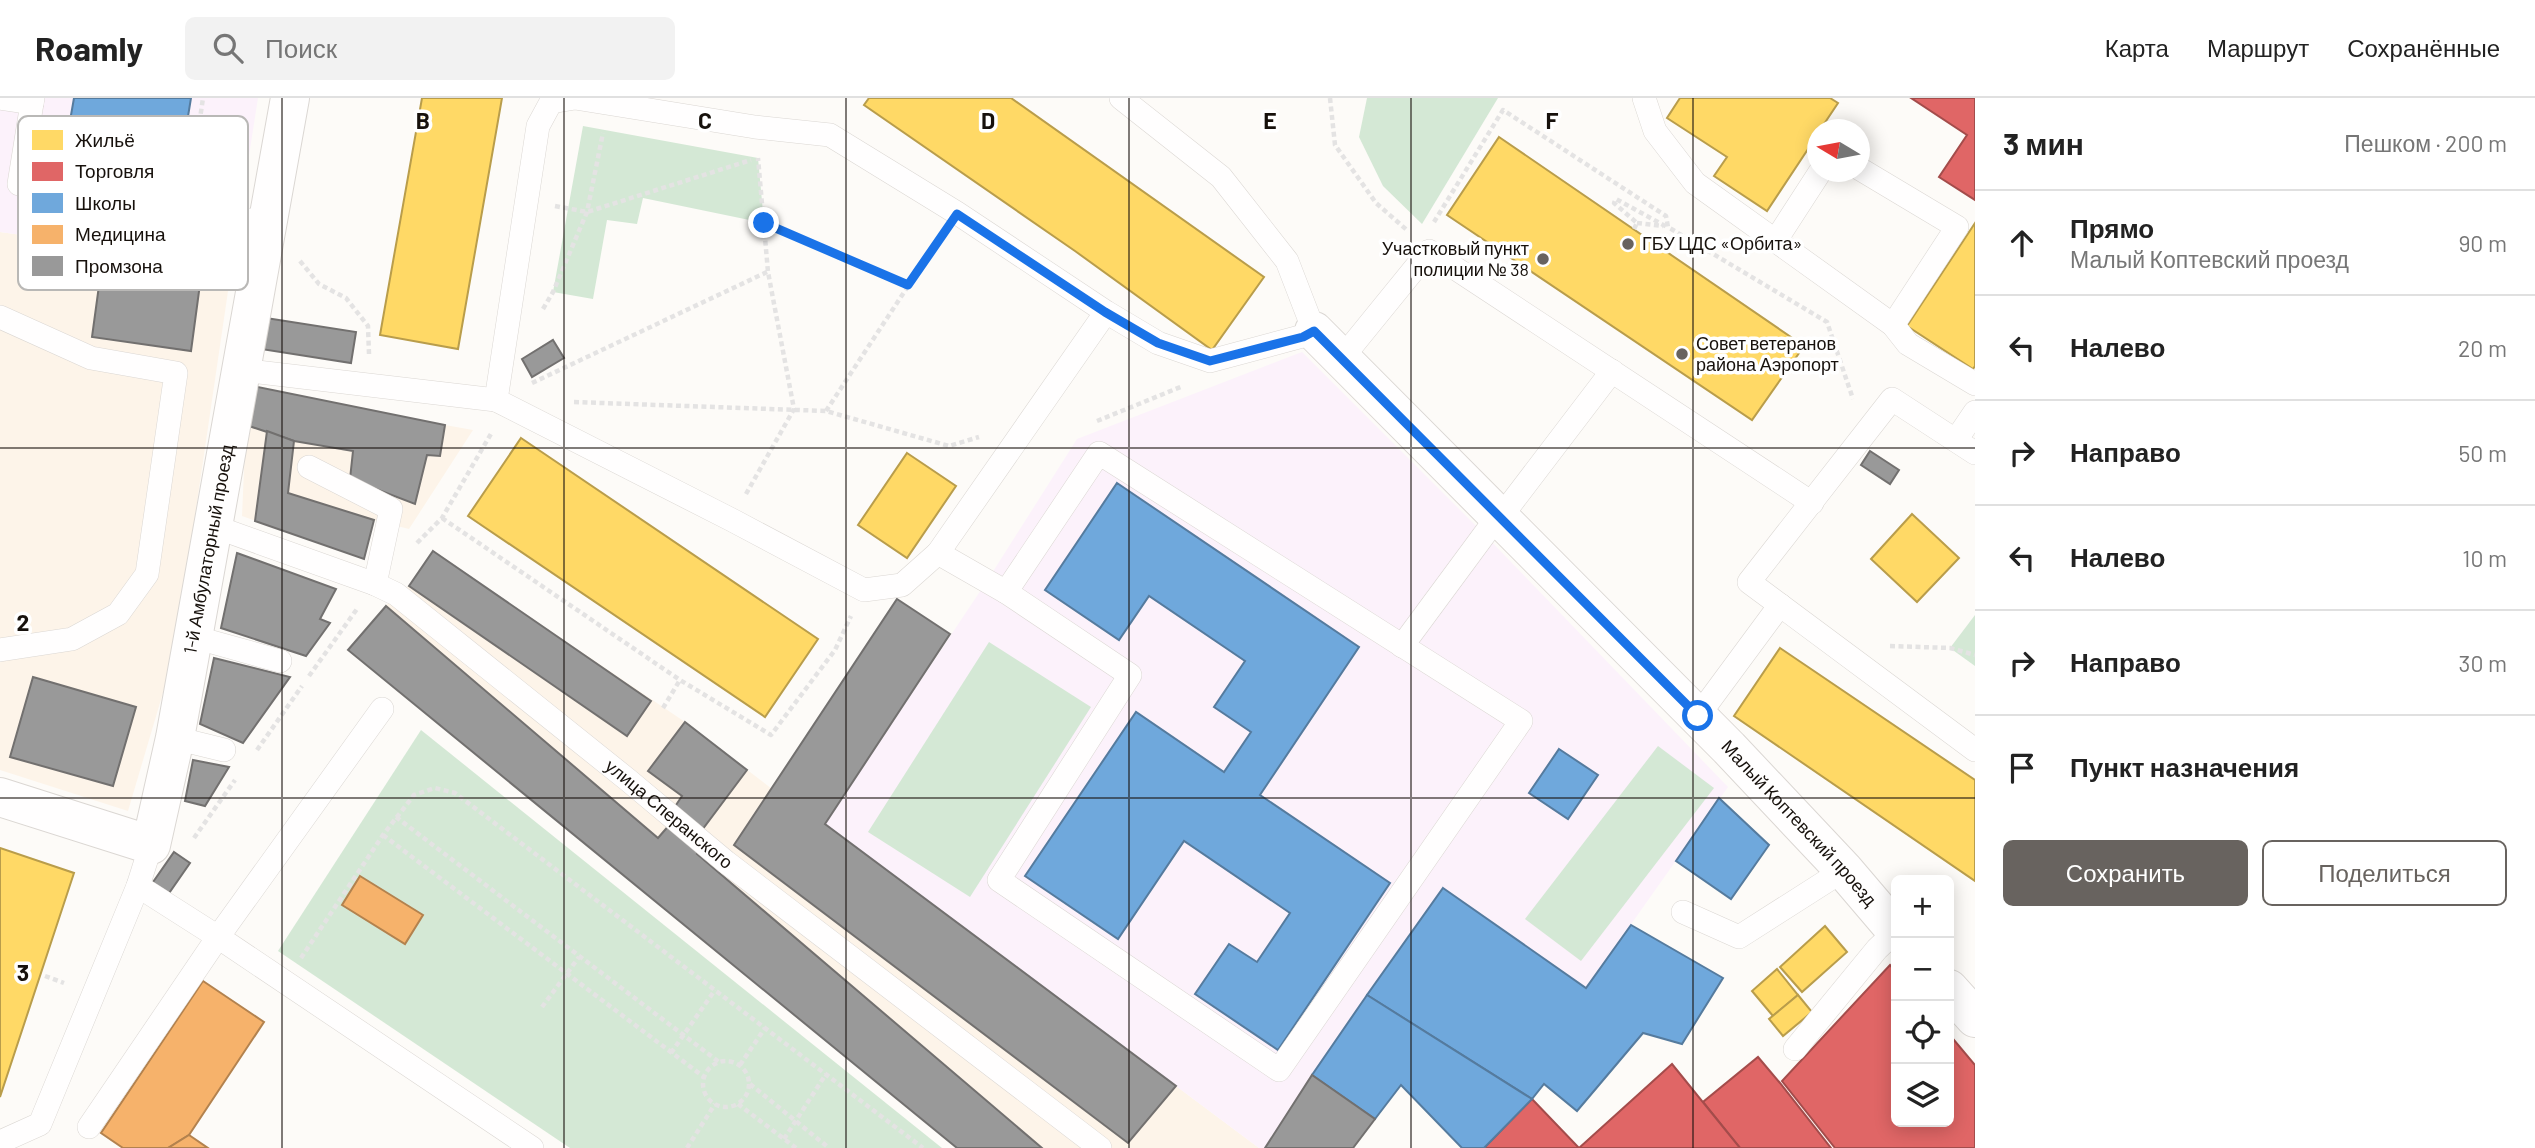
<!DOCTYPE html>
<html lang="ru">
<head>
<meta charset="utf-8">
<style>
	:root { --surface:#fff; --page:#f2f2f2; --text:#222; --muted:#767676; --line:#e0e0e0; --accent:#68635f }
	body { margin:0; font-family:Barlow,sans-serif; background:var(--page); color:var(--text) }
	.controls { position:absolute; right:21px; bottom:21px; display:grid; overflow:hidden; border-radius:10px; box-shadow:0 4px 18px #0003 }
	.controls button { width:63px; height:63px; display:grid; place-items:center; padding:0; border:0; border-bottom:2px solid var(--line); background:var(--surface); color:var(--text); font:35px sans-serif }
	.compass { position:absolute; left:1807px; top:21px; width:63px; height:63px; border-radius:50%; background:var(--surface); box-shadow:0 4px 18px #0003; rotate:280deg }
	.stop { position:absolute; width:21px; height:21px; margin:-16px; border:5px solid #1a73e8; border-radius:50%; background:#fff }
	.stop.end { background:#1a73e8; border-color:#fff; box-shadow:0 2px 7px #0008 }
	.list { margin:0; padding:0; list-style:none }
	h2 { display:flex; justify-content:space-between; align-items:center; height:91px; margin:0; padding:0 28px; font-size:30px }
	h2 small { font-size:23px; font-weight:400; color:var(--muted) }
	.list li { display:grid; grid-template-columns:46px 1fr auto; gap:21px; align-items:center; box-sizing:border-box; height:105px; padding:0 28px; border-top:2px solid var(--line) }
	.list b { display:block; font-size:26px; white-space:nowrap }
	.list p { margin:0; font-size:23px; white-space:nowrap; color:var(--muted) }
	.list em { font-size:23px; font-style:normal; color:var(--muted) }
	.actions { display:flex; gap:14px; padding:21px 28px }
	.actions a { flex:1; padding:16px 0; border:2px solid var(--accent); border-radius:10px; text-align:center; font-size:24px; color:var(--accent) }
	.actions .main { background:var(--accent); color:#fff }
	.icon { flex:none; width:38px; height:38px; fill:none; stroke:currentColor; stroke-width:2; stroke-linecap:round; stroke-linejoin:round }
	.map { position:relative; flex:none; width:1975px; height:1050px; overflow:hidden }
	header { display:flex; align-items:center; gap:42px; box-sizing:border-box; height:98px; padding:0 35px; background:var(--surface); border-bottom:2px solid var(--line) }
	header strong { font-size:33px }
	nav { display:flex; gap:38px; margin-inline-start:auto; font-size:24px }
	.search { width:490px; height:63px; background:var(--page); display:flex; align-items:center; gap:18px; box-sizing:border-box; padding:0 24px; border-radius:10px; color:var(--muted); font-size:26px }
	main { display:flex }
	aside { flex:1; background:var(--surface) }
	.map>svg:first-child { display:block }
	.industrial { fill:#fdf4e9 }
	.education { fill:#fcf2fb }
	.green { fill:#d4e8d5 }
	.homes { fill:#ffd966; stroke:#b99d4b; stroke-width:2 }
	.shops { fill:#e06666; stroke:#a44c4b; stroke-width:2 }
	.schools { fill:#6fa8dc; stroke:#557b9e; stroke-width:2 }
	.health { fill:#f6b26b; stroke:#b3824e; stroke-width:2 }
	.industry { fill:#999; stroke:#72706f; stroke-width:2 }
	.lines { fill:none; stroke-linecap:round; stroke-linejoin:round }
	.lane-casing { stroke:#dbd7d3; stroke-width:24 }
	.street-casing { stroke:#dbd7d3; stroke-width:40 }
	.path { stroke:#e4e3e3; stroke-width:4.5; stroke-dasharray:5 3.5; stroke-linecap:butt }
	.lane { stroke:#fffefe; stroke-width:23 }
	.street { stroke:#fffefe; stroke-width:38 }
	.route { stroke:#1a73e8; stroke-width:9 }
	.grid { fill:none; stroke:#17110c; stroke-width:2; stroke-opacity:0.55 }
	.poi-dot { fill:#68635f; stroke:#fff; stroke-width:2.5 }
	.labels { text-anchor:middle; stroke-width:7; stroke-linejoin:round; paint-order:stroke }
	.poi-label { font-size:18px; fill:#17110c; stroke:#fff; text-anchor:start }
	.street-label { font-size:18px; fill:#17110c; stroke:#fff }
	.key { fill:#fff; stroke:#b9b8b6; stroke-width:2 }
	.key-label { font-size:19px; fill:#17110c }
	.grid-label { font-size:23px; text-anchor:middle; font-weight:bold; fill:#17110c; stroke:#fff; stroke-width:7; stroke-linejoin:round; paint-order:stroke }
</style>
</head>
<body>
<header>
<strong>Roamly</strong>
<div class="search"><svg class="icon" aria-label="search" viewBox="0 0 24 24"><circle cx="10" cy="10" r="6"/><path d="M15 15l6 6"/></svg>Поиск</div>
<nav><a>Карта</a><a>Маршрут</a><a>Сохранённые</a></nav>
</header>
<main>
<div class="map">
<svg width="1975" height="1050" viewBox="0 0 1975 1050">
	<rect width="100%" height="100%" fill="#fdfbf8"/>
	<g class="industrial">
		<polygon points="0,134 232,166 175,554 128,713 0,672"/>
		<polygon points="253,288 445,327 473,332 409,431 373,422 364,461 242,418 246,327"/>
		<polygon points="433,453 685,624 772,691 825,726 1259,1050 957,1050 348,552 396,496 409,488"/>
	</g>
	<g class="education">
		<polygon points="0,0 258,0 232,166 0,134"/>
		<polygon points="1302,254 1484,436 1728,689 1586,890 1443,790 1367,897 1265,1050 1259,1050 825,726 987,483 1077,341"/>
	</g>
	<g class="green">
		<polygon points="1367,0 1498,0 1422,126 1383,88 1359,39"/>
		<polygon points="583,28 758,60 764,125 643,100 637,126 607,122 593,201 553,194"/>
		<polygon points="1975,517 1975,568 1950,550"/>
		<polygon points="989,544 1091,609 970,799 868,734"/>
		<polygon points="421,632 942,1050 570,1050 278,853"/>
		<polygon points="1658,648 1714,690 1581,863 1525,821"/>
	</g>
	<g class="homes">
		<polygon points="422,0 502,0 458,251 380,237"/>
		<polygon points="869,0 1011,0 1264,179 1212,252 1075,153 864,7"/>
		<polygon points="1680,0 1830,0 1838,5 1820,32 1818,32 1818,36 1767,113 1714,78 1727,59 1667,20"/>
		<polygon points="1499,39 1804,248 1752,322 1447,117"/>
		<polygon points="1975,125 1975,268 1973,271 1907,228"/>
		<polygon points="521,340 818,541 765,619 468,418"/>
		<polygon points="907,355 956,388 907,460 858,427"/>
		<polygon points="1912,416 1959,460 1917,504 1871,461"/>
		<polygon points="1780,550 1975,682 1975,783 1734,618"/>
		<polygon points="0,750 74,775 0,999"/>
		<polygon points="1825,828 1847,854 1802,894 1780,869"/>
		<polygon points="1777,871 1798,897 1773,918 1752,893"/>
		<polygon points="1798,897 1812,914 1783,938 1769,921"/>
	</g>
	<g class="shops">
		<polygon points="1911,0 1975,0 1975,102 1939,79 1967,37"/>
		<polygon points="1890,867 1896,874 1896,1024 1949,1024 1949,936 1975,967 1975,1050 1835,1050 1782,983"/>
		<polygon points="1758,959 1780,985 1831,1050 1740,1050 1703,1004"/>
		<polygon points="1672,966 1740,1050 1484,1050 1532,1001 1579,1050"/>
	</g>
	<g class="schools">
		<polygon points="74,0 191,0 176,92 61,74"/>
		<polygon points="1117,385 1359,549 1260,697 1390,785 1278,952 1195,896 1229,846 1257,864 1290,815 1184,743 1118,841 1025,778 1136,614 1224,674 1251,634 1214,609 1245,563 1149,498 1119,542 1045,492"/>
		<polygon points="1559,651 1598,677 1568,721 1529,695"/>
		<polygon points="1719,700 1769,747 1731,801 1676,763"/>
		<polygon points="1443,790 1586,890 1631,827 1723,880 1682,946 1643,935 1577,1013 1544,986 1532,1001 1367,897"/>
		<polygon points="1367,897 1532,1001 1484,1050 1462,1050 1401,987 1375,1021 1312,977"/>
	</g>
	<g class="health">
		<polygon points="360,778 423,817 405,846 342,807"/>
		<polygon points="203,883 264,924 189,1037 168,1050 123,1050 101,1035"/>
		<polygon points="189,1037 208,1050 168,1050"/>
	</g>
	<g class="industry">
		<polygon points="103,158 202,171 191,253 92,239"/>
		<polygon points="266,220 356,234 351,265 261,251"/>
		<polygon points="553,242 564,260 532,279 522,261"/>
		<polygon points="253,288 445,327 440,358 427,357 415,406 350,381 353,353 294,343 246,327"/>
		<polygon points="267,333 294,343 288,395 374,422 364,461 255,423"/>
		<polygon points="1870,353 1899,372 1890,386 1861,367"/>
		<polygon points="433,453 651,603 627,638 409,488"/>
		<polygon points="237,455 336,491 320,521 330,525 306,558 221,530"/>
		<polygon points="897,501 950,536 825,726 1176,988 1128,1045 734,747"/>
		<polygon points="386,508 658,740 671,725 702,751 697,756 1042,1050 957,1050 348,552"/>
		<polygon points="214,560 290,579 243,645 200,626"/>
		<polygon points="33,579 136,609 113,688 10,659"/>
		<polygon points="685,624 747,672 702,732 674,710 682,698 648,673"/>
		<polygon points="193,662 229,669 205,708 185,703"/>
		<polygon points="174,754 190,765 167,798 151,787"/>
		<polygon points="1312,977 1375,1021 1353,1050 1265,1050"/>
	</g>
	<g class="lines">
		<defs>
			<g id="lane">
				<polyline points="0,0 32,5 33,0"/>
				<polyline points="1644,0 1655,33 1695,85 1893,227 1908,246 1975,286"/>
				<polyline points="32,5 19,86 63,93"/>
				<polyline points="1860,71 1957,129 1893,227"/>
				<polyline points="89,96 268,125"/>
				<polyline points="1776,142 1820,74"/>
				<polyline points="1106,214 938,455 902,487 864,492 732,422 496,302 538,28 551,4 575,0 755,29 830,37 957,115 1106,214 1158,245 1210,263 1303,238 1314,233 1287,163 1221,79 1121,0"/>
				<polyline points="0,219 91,260 176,275 147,476 118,516 72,541 0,552"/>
				<polyline points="1342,260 1429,153 1812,405"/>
				<polyline points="241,272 496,302"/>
				<polyline points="1956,342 1975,314"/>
				<polygon points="1099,355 1521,623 1279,972 999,782 1130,577 1006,494"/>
				<polyline points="1975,355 1892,301 1749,484 1975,652"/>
				<polyline points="309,369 391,411 375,486"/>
				<polyline points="1500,420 1612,273"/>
				<path id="s1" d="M213,428L375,486L396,496L628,682L726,764L1100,1050"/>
				<polyline points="938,455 1006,494"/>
				<polyline points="194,539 280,563"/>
				<polyline points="1402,548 1498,418"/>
				<polyline points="382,611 218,839 532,1050"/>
				<polyline points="1698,618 1780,507"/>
				<polyline points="175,640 224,652"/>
				<polyline points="1683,814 1739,839 1844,772"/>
				<polyline points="1795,951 1877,851 1896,833"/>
				<polyline points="89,1029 218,839 138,788"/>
				<polyline points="0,1044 40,1026 138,788 151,747"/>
			</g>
			<g id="street">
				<path id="s2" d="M1314,233L1729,650L1844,772L1896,833"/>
				<path id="s3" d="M0,699L151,747L175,640L290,0"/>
				<polyline points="1949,891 1975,920"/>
			</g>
		</defs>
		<use href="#lane" class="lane-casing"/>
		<use href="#street" class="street-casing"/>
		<g class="path">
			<polyline points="1330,0 1335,47 1376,105 1408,133"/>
			<polyline points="191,83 203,0"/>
			<polyline points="555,108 587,114 751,62"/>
			<polyline points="1434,124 1503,12 1666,118 1668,129 1827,224 1853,301"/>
			<polyline points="764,125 907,187"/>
			<polyline points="1637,125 1663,128"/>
			<polyline points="1634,131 1637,125 1614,105 1616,101 1667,129"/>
			<polyline points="300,163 319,186 346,200 368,228 369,256"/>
			<polyline points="543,211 553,194 587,114 603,35"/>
			<polyline points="532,285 767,174"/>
			<polyline points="574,304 826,313 949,348 979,339"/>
			<polyline points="826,313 939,141"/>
			<polyline points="1097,323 1183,288"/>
			<polyline points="746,396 794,311 768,174 758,60"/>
			<polyline points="442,420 680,582 771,637 835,552 851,518"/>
			<polyline points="417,445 442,420 492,334"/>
			<polyline points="1890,548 1950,550 1975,557"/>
			<polyline points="309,578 357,511"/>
			<polyline points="663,610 680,582"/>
			<polyline points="257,652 302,588"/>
			<polyline points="396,719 719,964"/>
			<polyline points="383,737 704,979"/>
			<polyline points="194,740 235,682"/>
			<polyline points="301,860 383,737 414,697 435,690 455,695 923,1050"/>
			<polyline points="45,878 64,885"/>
			<polyline points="542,909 579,859"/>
			<polyline points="671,955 715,892"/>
			<circle cx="726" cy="986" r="23"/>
			<polyline points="740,967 765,930"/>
			<polyline points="750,986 829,1050"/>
			<polyline points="738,1006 796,1050"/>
			<polyline points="784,1041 826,976"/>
			<polyline points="687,1050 715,1006"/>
		</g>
		<use href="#lane" class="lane"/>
		<use href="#street" class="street"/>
	</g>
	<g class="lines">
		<polyline class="route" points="764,125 908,187 957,116 1105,214 1158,245 1210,263 1303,239 1314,233 1698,618"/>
	</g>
	<path class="grid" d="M282,0V1050M564,0V1050M846,0V1050M1129,0V1050M1411,0V1050M1693,0V1050M0,350H1975M0,700H1975"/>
	<g class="poi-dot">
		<circle cx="1628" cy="146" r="7"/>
		<circle cx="1543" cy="161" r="7"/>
		<circle cx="1682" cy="256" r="7"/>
	</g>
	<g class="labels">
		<g class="poi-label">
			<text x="1642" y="152">ГБУ ЦДС «Орбита»</text>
			<text x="1529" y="157" text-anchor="end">Участковый пункт<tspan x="1529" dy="21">полиции № 38</tspan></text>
			<text x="1696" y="252">Совет ветеранов<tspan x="1696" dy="21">района Аэропорт</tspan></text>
		</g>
		<g class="street-label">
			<text dy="6" stroke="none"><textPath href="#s3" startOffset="460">1-й Амбулаторный проезд</textPath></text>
			<text dy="6" stroke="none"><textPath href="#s1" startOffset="546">улица Сперанского</textPath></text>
			<text dy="6" stroke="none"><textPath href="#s2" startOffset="691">Малый Коптевский проезд</textPath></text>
		</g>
	</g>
	<rect x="18" y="18" width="230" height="174" rx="10" class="key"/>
	<rect x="32" y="32" width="31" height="20" fill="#ffd966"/>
	<rect x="32" y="64" width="31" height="19" fill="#e06666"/>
	<rect x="32" y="95" width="31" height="20" fill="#6fa8dc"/>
	<rect x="32" y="127" width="31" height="19" fill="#f6b26b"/>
	<rect x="32" y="158" width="31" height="20" fill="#999"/>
	<g class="key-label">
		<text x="75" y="49">Жильё</text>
		<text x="75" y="80">Торговля</text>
		<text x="75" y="112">Школы</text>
		<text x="75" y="143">Медицина</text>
		<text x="75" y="175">Промзона</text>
	</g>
	<g class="grid-label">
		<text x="423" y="31">B</text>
		<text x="705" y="31">C</text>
		<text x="988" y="31">D</text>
		<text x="1270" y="31">E</text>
		<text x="1552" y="31">F</text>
		<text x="23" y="533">2</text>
		<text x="23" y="883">3</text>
	</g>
</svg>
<div class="controls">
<button>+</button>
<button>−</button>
<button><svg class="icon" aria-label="locate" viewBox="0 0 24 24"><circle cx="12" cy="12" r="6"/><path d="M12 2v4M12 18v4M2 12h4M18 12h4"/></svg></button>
<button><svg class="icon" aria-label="layers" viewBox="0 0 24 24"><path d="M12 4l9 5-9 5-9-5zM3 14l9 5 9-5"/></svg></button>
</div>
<svg class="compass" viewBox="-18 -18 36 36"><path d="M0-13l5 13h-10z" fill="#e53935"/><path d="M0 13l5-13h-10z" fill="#767676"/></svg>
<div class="stop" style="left:1698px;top:618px"></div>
<div class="stop end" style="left:764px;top:125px"></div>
</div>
<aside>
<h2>3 мин<small>Пешком · 200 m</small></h2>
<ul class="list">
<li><svg class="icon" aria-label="ahead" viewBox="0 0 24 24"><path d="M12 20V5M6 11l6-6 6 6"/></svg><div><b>Прямо</b><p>Малый Коптевский проезд</p></div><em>90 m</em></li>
<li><svg class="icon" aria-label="left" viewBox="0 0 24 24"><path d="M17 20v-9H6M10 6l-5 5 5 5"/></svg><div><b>Налево</b></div><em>20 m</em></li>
<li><svg class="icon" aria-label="right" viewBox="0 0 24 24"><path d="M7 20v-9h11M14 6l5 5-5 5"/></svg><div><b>Направо</b></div><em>50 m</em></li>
<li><svg class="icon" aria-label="left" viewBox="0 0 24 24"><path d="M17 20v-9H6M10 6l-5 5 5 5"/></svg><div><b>Налево</b></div><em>10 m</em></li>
<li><svg class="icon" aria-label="right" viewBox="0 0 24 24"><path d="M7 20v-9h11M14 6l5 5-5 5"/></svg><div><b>Направо</b></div><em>30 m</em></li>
<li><svg class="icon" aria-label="arrive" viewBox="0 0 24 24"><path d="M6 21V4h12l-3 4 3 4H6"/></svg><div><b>Пункт назначения</b></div></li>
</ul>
<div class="actions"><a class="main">Сохранить</a><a>Поделиться</a></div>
</aside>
</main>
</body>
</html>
